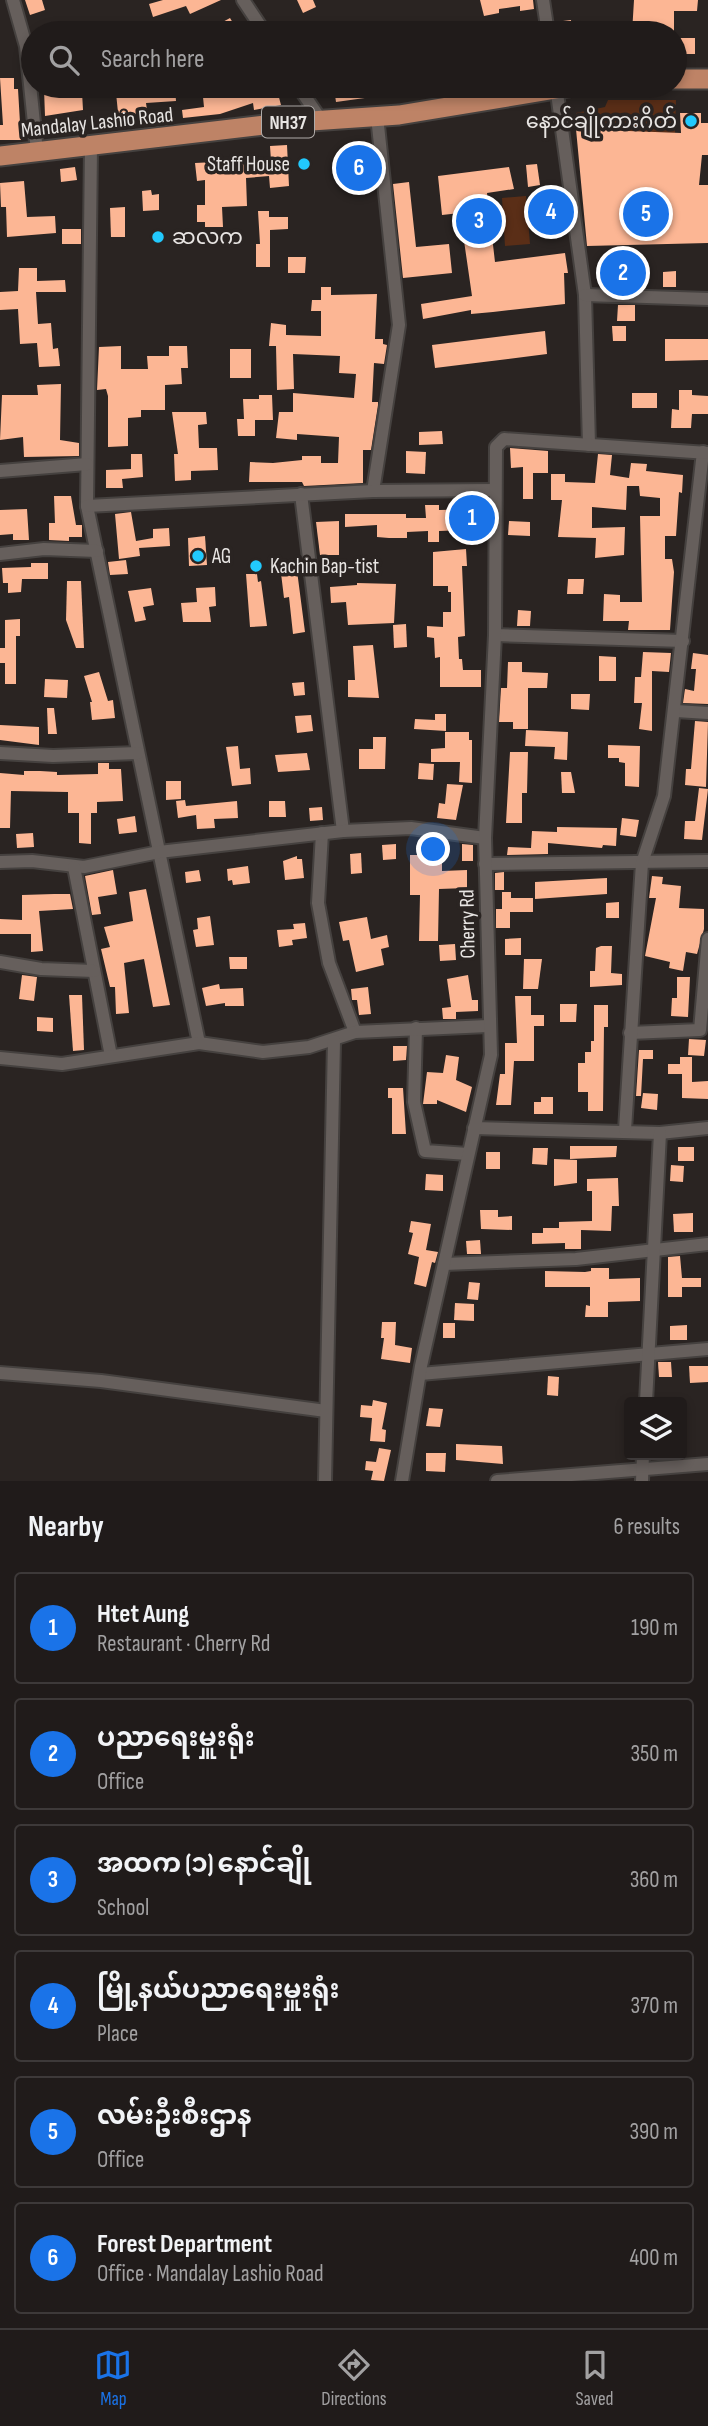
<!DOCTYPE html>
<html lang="en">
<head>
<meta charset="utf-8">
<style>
	:root { --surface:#201b1a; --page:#282423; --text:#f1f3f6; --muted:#a2a1a2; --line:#3d3939; --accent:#1a73e8 }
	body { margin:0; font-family:"Sofia Sans Condensed","Noto Sans Myanmar",sans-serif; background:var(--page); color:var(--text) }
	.controls { position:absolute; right:21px; bottom:21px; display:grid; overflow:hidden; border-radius:7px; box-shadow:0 4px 10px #0003 }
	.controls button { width:63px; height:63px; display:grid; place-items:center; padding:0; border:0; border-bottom:2px solid var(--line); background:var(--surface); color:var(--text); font:35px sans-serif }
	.you { position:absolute; left:434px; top:850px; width:24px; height:24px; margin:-18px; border:5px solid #fff; border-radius:50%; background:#1a73e8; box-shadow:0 0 0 10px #1a73e833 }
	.badge { display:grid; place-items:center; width:46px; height:46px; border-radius:50%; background:var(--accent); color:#fff; font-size:23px; font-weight:700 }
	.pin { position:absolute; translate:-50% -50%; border:4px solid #fff; box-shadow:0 2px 7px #0006 }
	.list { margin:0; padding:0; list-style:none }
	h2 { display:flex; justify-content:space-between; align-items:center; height:91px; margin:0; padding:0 28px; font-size:30px }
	h2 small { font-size:23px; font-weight:400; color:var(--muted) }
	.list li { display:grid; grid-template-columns:46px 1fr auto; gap:21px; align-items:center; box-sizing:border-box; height:112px; margin:0 14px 14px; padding:0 14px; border:2px solid var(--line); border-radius:7px }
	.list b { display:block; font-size:26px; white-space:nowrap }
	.list p { margin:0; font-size:23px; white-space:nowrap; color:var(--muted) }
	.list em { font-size:23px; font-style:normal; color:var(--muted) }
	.icon { flex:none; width:38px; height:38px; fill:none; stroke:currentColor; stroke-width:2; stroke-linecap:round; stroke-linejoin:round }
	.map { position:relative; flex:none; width:708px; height:1481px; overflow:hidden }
	.search { position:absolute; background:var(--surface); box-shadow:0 4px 10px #0003; left:21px; right:21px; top:21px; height:77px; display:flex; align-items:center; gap:18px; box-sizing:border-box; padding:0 24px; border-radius:38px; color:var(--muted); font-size:26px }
	.sheet { height:847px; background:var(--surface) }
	nav { display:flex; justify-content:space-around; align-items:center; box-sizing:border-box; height:98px; border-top:2px solid var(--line); background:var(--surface); font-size:19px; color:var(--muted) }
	nav a { display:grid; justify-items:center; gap:4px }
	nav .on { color:var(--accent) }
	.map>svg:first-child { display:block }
	.green { fill:#5a2e17 }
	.building { fill:#fcb694 }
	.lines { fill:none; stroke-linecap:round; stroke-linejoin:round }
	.minor-casing { stroke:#45413f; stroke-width:16 }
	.trunk-casing { stroke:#45413f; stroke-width:23 }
	.minor { stroke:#665f5c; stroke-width:12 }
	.trunk { stroke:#be8366; stroke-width:19 }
	.poi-dot { fill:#22c9fd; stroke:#2a2422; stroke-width:2.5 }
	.labels { text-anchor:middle; stroke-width:7; stroke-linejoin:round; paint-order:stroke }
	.shield { fill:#2a2422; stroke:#afaba9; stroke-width:2 }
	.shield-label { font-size:19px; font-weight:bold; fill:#e8e5e3 }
	.poi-label { font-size:21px; fill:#e8e5e3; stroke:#2a2422; text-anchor:start }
	.street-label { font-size:21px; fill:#e8e5e3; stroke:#2a2422 }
</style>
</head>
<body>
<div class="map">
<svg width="708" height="1481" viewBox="0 0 708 1481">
	<rect width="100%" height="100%" fill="#2a2422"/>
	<g class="green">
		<polygon points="608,100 676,100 675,133 576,129 576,113 605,107"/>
		<polygon points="526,196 530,244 505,246 502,198"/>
	</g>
	<g class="building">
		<polygon points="25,0 42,0 45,10 30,15"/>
		<polygon points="163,0 221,0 190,14 186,6 153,17 149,4"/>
		<polygon points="297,0 313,0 316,7 303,13"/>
		<polygon points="480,0 533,0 534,9 520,11 520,6 499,9 499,13 484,16"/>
		<polygon points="634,0 698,0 697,11 674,11 674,33 632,33"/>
		<polygon points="230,18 239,33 225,33 219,24"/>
		<polygon points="571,20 572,32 557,33 555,22"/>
		<polygon points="676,38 695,38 695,54 677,54"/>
		<polygon points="0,78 14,78 14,89 18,89 21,140 0,140 0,125 3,125"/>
		<polygon points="131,86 147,86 147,89 175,87 176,101 146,103 147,110 138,111 139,119 119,122 116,93 132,91"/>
		<polygon points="228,86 276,86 281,105 254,110 253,103 220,114 183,118 182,110 204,107 203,97 231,94"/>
		<polygon points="317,86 407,86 408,92 336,102 335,95 318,98"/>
		<polygon points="44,89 63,89 63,94 82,92 83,110 45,116"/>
		<polygon points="680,113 701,113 701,123 708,123 708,155 702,155 699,185 708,185 708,243 587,246 576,129 681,133"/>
		<polygon points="287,145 289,186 270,188 269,176 246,178 247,206 222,207 223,227 205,227 205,222 197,222 197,205 205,205 205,180 197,181 195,163 215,162 215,166 268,162 271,161 270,146"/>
		<polygon points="371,158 371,177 347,178 346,159"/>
		<polygon points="537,164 540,185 528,187 526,165"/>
		<polygon points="75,167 77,180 61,182 60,169"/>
		<polygon points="509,167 514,189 487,193 495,262 565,253 568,273 564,273 565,304 493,312 471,314 471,310 423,319 421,304 472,296 460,213 442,215 438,176"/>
		<polygon points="24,181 27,217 55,216 56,233 7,237 6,207 1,207 0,183"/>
		<polygon points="409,182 416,247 449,244 452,273 403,278 393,184"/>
		<polygon points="151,190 152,195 159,194 159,210 143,211 142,191"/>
		<polygon points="558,194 562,228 544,230 540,195"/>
		<polygon points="125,207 125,237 111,237 110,208"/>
		<polygon points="258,211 269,211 269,217 288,217 288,229 270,230 270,267 256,267 256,244 260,244"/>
		<rect x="62" y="229" width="19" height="15"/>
		<polygon points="288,257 306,257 305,273 288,273"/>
		<polygon points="615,265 631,265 631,280 615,281"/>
		<polygon points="19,268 37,268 37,281 65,280 66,292 36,292 38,324 51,323 53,349 58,348 60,366 39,367 37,343 20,344 18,309 0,310 0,292 18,291"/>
		<polygon points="676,271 676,287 663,287 663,272"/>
		<polygon points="321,287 331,287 331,295 377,294 375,339 383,339 383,344 387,345 384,364 374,363 372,402 378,402 378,405 371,450 363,450 363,483 304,486 302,482 249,482 250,462 273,463 302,460 302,456 321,456 321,463 338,463 339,437 297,434 297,440 276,438 279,412 293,412 293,393 354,398 356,374 339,373 340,356 293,354 294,389 277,390 276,346 269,346 271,323 286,325 286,335 321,336 321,311 311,311 312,300 321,300"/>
		<polygon points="618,305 635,305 635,321 617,321"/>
		<polygon points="612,326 626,326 626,341 613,341"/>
		<polygon points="545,331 547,354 435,368 432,345"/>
		<polygon points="665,339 708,339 708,360 665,361"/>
		<polygon points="121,346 121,369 148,369 147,356 169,356 169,346 187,346 188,368 181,368 182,384 165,385 165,410 141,410 141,417 128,418 128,446 108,447 108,396 106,389 97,390 99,347"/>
		<rect x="230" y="349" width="21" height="29"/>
		<polygon points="61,384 60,440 79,443 79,456 24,457 23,437 0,440 2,395 38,395 37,385"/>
		<polygon points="679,390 692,390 692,395 708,396 708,414 692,414 691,428 671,428 672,409 679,410"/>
		<rect x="632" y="393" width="25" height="15"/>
		<polygon points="259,395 272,395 273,420 255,420 255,436 238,436 237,419 244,419 243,399 259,399"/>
		<polygon points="172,412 206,412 207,424 198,425 199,448 217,448 218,470 191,471 191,480 175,481 174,454 178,454"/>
		<polygon points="442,431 443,444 419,445 419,432"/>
		<polygon points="510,448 548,451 548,473 533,473 533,499 523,499 523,467 511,468"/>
		<polygon points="406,451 426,452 425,474 406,473"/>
		<polygon points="131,454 142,454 143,477 122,479 123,488 106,488 106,470 131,469"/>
		<polygon points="598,454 612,455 610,475 629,478 631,463 647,464 646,471 683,475 682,493 679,492 676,536 665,536 665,559 672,559 674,572 670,630 628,630 629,621 603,621 604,594 620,595 620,602 642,602 640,516 660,516 660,498 640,496 639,486 627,486 626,510 592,507 592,528 625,527 624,555 595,558 596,538 558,537 562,500 551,500 551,474 565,474 565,482 595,483"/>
		<polygon points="54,496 71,496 76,525 82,525 82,537 69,537 69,541 49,540 49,523 55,523"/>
		<polygon points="425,505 439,505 439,510 482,509 483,540 466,541 466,530 439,531 439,542 428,542 428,531 407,532 407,538 389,538 377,537 377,525 345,527 345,514 406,514 406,518 426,518"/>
		<polygon points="27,509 29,540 13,540 13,534 0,535 0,510"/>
		<polygon points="131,512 136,541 153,538 153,529 169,528 170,546 139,548 140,556 119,559 115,514"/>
		<polygon points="339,521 339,555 320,555 316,522"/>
		<polygon points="509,521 530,522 530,536 508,535"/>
		<polygon points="205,536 207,565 189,566 188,538"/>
		<polygon points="466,549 467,566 462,566 465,636 458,637 459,659 462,659 463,670 481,670 481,687 440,687 440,657 435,658 434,638 427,637 427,626 443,627 443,612 451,612 451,592 448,592 448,586 433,586 433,552"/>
		<polygon points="126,560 128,574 110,575 108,562"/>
		<polygon points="31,563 48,563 48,579 22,579 21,592 8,593 8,583 3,583 2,568 31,567"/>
		<polygon points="296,563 305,632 293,634 289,597 284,598 280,565"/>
		<polygon points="246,574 257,574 258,582 261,581 267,626 250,627"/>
		<polygon points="568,579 584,579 583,594 567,594"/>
		<polygon points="67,581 81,581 84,648 76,648 66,620"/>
		<polygon points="357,583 396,584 394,623 348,625 346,602 331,603 330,587 357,585"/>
		<polygon points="215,587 216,606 209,607 211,622 183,622 181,603 197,602 196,588"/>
		<polygon points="151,588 154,605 143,607 146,620 135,622 128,591"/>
		<polygon points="518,610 531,611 530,626 517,626"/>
		<polygon points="20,619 20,636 16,636 16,684 5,684 5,663 0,663 0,648 5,648 5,620"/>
		<polygon points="406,624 407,647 394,648 393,625"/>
		<polygon points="373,645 379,698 348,697 348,680 355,680 353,646"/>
		<polygon points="643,652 671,653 669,672 652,671 652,731 639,729 642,703 634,703 635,677 641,677"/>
		<polygon points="693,653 708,655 708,704 683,703 685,689 694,691 696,669 691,669"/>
		<polygon points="599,656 616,657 616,681 599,681"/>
		<polygon points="508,662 522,662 522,672 548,673 547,688 528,688 528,729 513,729 513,722 499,722 501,688 507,688"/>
		<polygon points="99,672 108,701 113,700 115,718 92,720 90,702 92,702 84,676"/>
		<polygon points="45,679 68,680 67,698 44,697"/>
		<polygon points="304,682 305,695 294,696 292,683"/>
		<polygon points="571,694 590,694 589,710 571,709"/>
		<polygon points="47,708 54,708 57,734 48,734"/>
		<polygon points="435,714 446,714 446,731 414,729 415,719 435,720"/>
		<polygon points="311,715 313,731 297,733 295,716"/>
		<polygon points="695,721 708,722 706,787 685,785 686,769 691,769"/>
		<polygon points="0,725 39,727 39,745 0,740"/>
		<polygon points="526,730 568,732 567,760 554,759 555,747 525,746"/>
		<polygon points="445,732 469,732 469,740 472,740 472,783 459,782 460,762 431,762 431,749 445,748"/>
		<polygon points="373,737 386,737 385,769 359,769 359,749 373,749"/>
		<polygon points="608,745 640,746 639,787 625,786 625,763 619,762 619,758 608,758"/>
		<polygon points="238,746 240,769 250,768 251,784 232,786 226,747"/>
		<polygon points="510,752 528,752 527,793 522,793 522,823 506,823"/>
		<polygon points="307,753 310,770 278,772 275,755"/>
		<polygon points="98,763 109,763 109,769 121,769 123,801 97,802 97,813 91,813 91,844 79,843 79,813 68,813 68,792 11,791 10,828 0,828 0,773 24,775 24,771 40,771 57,772 57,775 98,774"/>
		<polygon points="419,763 434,764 433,780 418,779"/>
		<polygon points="561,772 571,772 575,793 562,793"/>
		<polygon points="166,781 181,781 181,799 166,800"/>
		<polygon points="447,784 463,785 456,820 437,818 439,803 445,804"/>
		<polygon points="699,788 708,789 702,840 684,839 685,821 695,821"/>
		<polygon points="185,800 186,806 237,801 238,818 214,819 215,828 197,829 196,815 178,818 176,801"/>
		<polygon points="269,801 285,801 286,817 269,817"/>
		<polygon points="322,807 323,820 310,821 309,808"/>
		<polygon points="135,816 137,832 119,834 117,819"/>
		<polygon points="622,818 639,820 636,837 620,835"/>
		<polygon points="557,827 617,828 616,846 603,845 602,848 548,843 548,854 507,855 508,847 531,848 532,831 557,832"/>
		<polygon points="33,833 34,847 17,848 16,834"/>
		<polygon points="396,844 396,859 383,860 382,845"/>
		<polygon points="462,844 473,845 473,861 462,861"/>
		<polygon points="361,853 362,873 351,874 350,854"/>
		<polygon points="410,855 428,855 428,860 442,861 442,871 467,870 467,888 439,889 438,941 419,941 420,895 410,895"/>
		<polygon points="297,856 297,859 302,859 304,878 285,880 283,861"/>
		<polygon points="248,866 250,883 233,885 232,880 228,881 227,869"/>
		<polygon points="113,870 117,894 98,897 101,914 92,915 85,876"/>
		<polygon points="199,870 201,881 186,883 185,872"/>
		<polygon points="504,872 504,890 495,890 495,873"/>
		<polygon points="652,876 663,877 662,884 681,886 679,908 704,909 704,929 697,954 686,952 683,971 669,968 670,962 645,956 656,898 649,898"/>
		<polygon points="607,878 607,894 535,899 535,882"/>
		<polygon points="146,889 170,1005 153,1007 144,959 124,963 129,1013 116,1014 115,987 110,987 101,949 110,947 104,927 133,921 129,892"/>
		<polygon points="502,892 511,892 511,898 533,898 533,912 510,912 510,928 496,928 496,909 502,909"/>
		<polygon points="54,894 70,894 73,909 39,911 43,951 31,952 31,934 0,934 0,919 22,920 22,895"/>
		<polygon points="619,902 619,918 606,918 606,903"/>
		<polygon points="210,916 214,945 196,947 193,930 198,929 197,918"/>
		<polygon points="367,917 371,939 387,935 389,947 381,949 384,965 356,972 349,940 343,941 339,922"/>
		<polygon points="305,923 307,938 292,940 293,945 279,947 277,930 294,929 293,924"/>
		<polygon points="521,938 521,955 505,955 505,939"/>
		<polygon points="455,944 456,960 440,961 439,945"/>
		<polygon points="601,946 612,946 611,973 622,974 622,985 590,987 590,971 595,971 596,948"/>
		<polygon points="229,957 247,957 247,969 230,969"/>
		<polygon points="524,959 542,959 538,989 523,989"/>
		<polygon points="22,975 37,977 34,1001 19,999"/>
		<polygon points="468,975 472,1000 478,1000 478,1011 456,1012 456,1019 443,1019 442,1008 451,1007 447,979"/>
		<polygon points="677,977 690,977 688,1017 671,1016 672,998 677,998"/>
		<polygon points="219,984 220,989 243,988 244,1006 225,1006 225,1003 206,1006 202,988"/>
		<polygon points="368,987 371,1014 359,1015 357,1000 352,1000 351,989"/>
		<polygon points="69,995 82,995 84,1050 73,1051"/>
		<polygon points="515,996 531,996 531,1015 544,1015 544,1026 534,1026 534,1061 514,1061 511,1105 496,1105 500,1074 505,1074 505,1043 517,1043"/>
		<polygon points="560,1004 577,1004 576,1022 560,1022"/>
		<polygon points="594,1005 608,1005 608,1027 604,1027 603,1111 588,1111 588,1092 578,1092 578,1063 585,1063 585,1052 591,1052 591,1041 594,1041"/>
		<polygon points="37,1017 53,1018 53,1032 37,1031"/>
		<polygon points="689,1039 706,1040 704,1056 688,1055"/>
		<polygon points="393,1046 407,1046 406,1060 393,1061"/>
		<polygon points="639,1050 653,1050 653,1059 643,1059 641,1096 636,1096"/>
		<polygon points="446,1055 459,1057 456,1080 472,1087 466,1112 437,1100 437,1104 423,1104 427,1072 443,1073"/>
		<polygon points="680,1057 692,1057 692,1082 708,1081 708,1099 682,1098 682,1074 668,1074 668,1064 680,1064"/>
		<polygon points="388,1088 403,1088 406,1134 392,1134 392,1098 388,1098"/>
		<polygon points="643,1093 658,1094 657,1110 641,1108"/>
		<polygon points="541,1097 553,1097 553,1114 534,1114 534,1102 541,1102"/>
		<polygon points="570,1146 617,1146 616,1157 570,1159"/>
		<rect x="678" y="1147" width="16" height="14"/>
		<polygon points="533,1148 548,1148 547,1165 532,1164"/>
		<rect x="486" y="1152" width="14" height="17"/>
		<polygon points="554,1159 577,1160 577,1183 554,1186"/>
		<polygon points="671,1165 684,1166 683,1182 670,1181"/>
		<polygon points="426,1174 443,1175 443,1191 425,1190"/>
		<polygon points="618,1178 619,1206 612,1206 611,1231 581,1230 581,1249 565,1249 565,1243 532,1244 532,1233 543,1233 543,1228 559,1228 559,1222 592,1221 592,1191 587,1191 587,1179"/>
		<polygon points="480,1210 498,1210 498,1217 512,1216 512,1230 481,1229"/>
		<polygon points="693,1213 693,1232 674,1232 673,1214"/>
		<polygon points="411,1221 431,1224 426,1250 438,1252 435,1263 432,1262 426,1287 414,1284 419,1257 408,1254 413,1233 409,1232"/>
		<polygon points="480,1240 481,1254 467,1254 466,1241"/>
		<polygon points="680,1256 682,1278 701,1278 701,1287 682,1287 682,1297 668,1297 668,1257"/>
		<polygon points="591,1268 609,1268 609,1279 640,1278 640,1301 608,1302 608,1317 585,1317 586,1305 590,1306 590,1287 545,1287 545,1271 585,1272 591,1271"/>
		<polygon points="469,1282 480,1283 478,1300 467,1299"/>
		<polygon points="455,1303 474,1304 474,1321 454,1320"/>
		<polygon points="382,1322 396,1322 395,1345 412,1348 410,1363 381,1359 384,1338 381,1338"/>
		<rect x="443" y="1323" width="12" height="15"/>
		<polygon points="687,1325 687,1340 670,1340 670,1326"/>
		<polygon points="658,1362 671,1362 672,1377 659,1377"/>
		<polygon points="689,1366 708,1366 708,1382 690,1383"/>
		<polygon points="548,1376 559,1377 558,1396 547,1395"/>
		<polygon points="373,1400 387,1403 382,1429 386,1430 385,1442 370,1441 372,1418 360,1417 361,1405 372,1406"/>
		<polygon points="429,1408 443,1409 440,1427 426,1426"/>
		<polygon points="456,1444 502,1446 503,1464 456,1460"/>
		<polygon points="379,1448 391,1450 384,1481 371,1480 373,1471 365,1470 366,1461 376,1462"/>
		<polygon points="426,1453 446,1453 445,1472 426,1471"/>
	</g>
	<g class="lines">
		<defs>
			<g id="minor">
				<polyline points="13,0 26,46 37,152"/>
				<polyline points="243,0 265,33"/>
				<polyline points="543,0 548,33"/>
				<polyline points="298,86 321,120"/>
				<polyline points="556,86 585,295 589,445"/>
				<polyline points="91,146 87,506 199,1043"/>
				<polyline points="585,295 708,299"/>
				<polyline points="0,471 87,464"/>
				<polyline points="373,491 399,325 377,116"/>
				<polyline points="301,494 343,831"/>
				<polyline points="87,506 373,491 495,490"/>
				<polyline points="0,554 44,549 97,551"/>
				<polyline points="495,635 683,641"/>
				<polyline points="676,711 708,713"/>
				<polyline points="0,753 53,756 138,753"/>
				<polyline points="322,833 318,903 329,963 355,1032"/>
				<polyline points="0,862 32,861 84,867 159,852 343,831 411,828 485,838"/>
				<polyline points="485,864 708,861"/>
				<polyline points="74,867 111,1056"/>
				<polyline points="0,962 41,969 94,971"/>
				<polyline points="416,1028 414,1102 425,1151 468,1154"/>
				<polyline points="630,1033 700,1030 708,939"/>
				<polyline points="0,1058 62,1064 199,1043 263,1052 309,1047 355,1032 488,1026"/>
				<polyline points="474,1128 660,1133 708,1128"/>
				<polyline points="625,1130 642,863 664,796 703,452"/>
				<polyline points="444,1264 576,1259 708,1244"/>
				<polyline points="0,1373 101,1381 326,1411"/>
				<polyline points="420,1374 708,1349"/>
				<polyline points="646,1402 660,1133"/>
				<polyline points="325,1481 334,1041"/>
				<polyline points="402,1481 421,1366 491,1055 485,838 495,635 496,447 504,439 708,453"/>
				<polyline points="497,1481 708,1464"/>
				<polyline points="642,1481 643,1455"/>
			</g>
			<g id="trunk">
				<polyline points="675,79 708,79"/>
				<polyline points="0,156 282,123 399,115 574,86"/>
			</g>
		</defs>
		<use href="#minor" class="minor-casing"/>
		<use href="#trunk" class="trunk-casing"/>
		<use href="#minor" class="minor"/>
		<use href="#trunk" class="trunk"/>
	</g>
	<g class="poi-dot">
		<circle cx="691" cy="121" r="7"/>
		<circle cx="304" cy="164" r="7"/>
		<circle cx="158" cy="237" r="7"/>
		<circle cx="198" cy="556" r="7"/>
		<circle cx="256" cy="566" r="7"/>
	</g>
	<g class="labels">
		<rect class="shield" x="262" y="106.5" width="52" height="31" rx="5"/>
		<g class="shield-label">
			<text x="288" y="129">NH37</text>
		</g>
		<g class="poi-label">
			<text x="677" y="128" text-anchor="end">နောင်ချိုကားဂိတ်</text>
			<text x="290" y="171" text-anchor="end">Staff House</text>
			<text x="172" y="244">ဆလက</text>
			<text x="212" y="563">AG</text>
			<text x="270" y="573">Kachin Bap-tist</text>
		</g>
		<g class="street-label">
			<text transform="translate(97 122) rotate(-6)" y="7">Mandalay Lashio Road</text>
			<text transform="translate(467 924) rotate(-91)" y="7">Cherry Rd</text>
		</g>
	</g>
</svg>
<div class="controls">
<button><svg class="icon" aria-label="layers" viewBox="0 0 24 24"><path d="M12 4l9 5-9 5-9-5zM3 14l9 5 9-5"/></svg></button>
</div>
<div class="you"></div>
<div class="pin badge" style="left:472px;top:518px">1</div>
<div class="pin badge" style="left:623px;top:273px">2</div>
<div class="pin badge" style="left:479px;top:221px">3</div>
<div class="pin badge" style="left:551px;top:212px">4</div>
<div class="pin badge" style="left:646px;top:214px">5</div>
<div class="pin badge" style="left:359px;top:168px">6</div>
<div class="search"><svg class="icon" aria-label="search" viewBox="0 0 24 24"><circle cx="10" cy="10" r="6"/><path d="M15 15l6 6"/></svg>Search here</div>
</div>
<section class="sheet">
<h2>Nearby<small>6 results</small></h2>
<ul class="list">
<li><span class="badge">1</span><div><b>Htet Aung</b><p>Restaurant · Cherry Rd</p></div><em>190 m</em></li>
<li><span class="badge">2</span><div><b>ပညာရေးမှူးရုံး</b><p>Office</p></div><em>350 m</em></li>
<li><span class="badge">3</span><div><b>အထက (၁) နောင်ချို</b><p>School</p></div><em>360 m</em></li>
<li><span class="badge">4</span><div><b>မြို့နယ်ပညာရေးမှူးရုံး</b><p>Place</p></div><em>370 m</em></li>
<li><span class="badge">5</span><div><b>လမ်းဦးစီးဌာန</b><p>Office</p></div><em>390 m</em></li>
<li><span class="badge">6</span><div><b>Forest Department</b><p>Office · Mandalay Lashio Road</p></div><em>400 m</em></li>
</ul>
</section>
<nav>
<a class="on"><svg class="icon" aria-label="map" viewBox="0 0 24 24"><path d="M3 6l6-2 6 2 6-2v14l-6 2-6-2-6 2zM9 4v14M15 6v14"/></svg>Map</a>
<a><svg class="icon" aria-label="directions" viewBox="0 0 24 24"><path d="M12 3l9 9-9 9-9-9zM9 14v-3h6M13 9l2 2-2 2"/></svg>Directions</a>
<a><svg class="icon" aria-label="saved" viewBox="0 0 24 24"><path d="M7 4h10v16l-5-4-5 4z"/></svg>Saved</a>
</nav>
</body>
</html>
